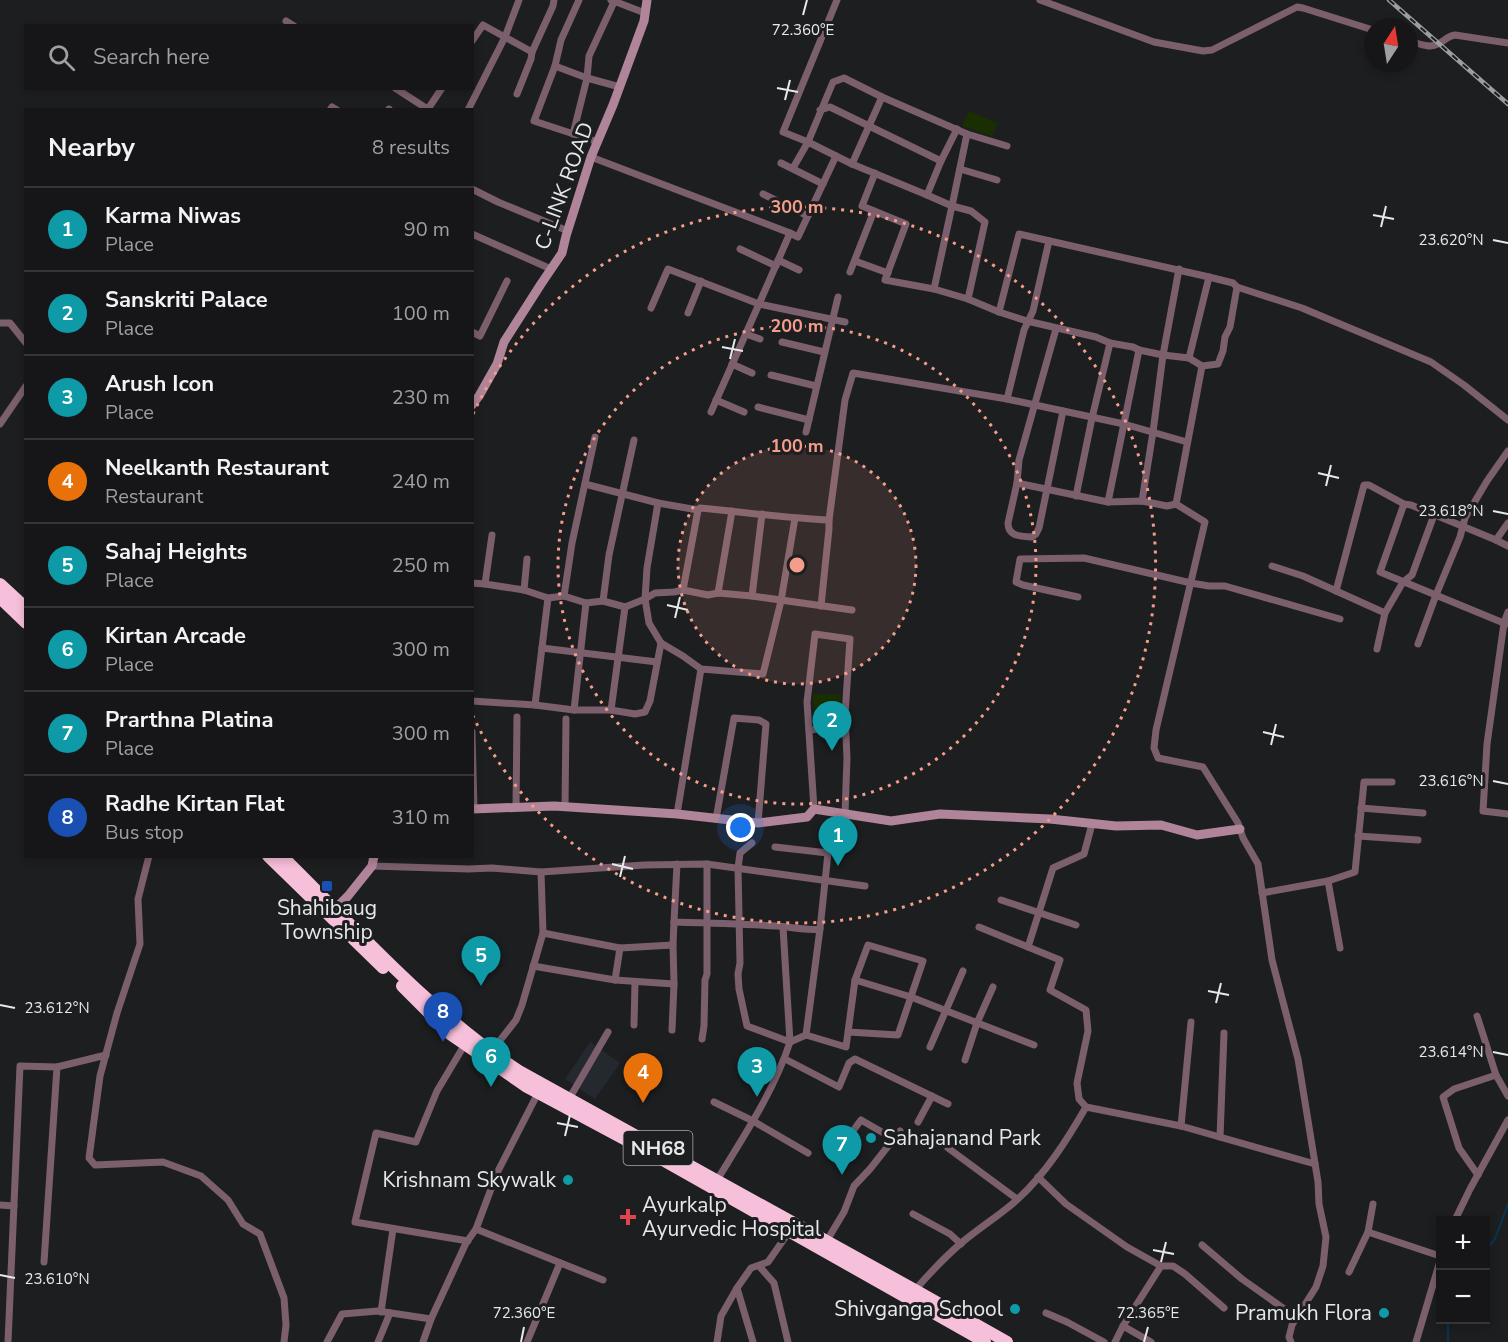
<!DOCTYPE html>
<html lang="en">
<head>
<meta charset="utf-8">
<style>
	:root { --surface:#161618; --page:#1f1f21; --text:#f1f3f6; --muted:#9e9fa2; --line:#353537; --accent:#2563eb }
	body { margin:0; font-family:"Nunito Sans",sans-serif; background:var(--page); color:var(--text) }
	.controls { position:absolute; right:18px; bottom:18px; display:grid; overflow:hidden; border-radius:0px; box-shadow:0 3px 9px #0003 }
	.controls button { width:54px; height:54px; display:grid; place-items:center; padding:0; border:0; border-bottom:2px solid var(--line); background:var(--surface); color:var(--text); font:30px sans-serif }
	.compass { position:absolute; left:1364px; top:18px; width:54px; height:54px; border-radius:50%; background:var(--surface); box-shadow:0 3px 9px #0003; rotate:12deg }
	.you { position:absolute; left:741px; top:828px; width:21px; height:21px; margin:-15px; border:4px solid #fff; border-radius:50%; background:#1a73e8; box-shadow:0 0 0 9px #1a73e833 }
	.badge { display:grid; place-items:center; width:39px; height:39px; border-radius:50%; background:var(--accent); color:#fff; font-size:20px; font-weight:700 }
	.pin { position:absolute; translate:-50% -50px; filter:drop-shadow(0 2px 3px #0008) }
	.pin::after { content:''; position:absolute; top:32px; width:21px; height:18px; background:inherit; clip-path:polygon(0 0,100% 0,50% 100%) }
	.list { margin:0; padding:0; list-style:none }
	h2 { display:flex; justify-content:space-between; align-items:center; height:78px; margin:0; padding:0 24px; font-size:26px }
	h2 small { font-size:20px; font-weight:400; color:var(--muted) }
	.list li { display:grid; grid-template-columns:39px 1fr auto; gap:18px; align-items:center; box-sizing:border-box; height:84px; padding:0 24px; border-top:2px solid var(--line) }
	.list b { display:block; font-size:22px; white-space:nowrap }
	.list p { margin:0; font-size:20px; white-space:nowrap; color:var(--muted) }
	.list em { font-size:20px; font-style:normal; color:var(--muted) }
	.icon { flex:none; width:33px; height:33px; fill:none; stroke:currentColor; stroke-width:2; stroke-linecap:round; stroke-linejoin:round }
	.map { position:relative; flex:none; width:1508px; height:1342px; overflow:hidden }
	.search { position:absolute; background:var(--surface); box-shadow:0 3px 9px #0003; left:24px; top:24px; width:450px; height:66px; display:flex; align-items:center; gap:15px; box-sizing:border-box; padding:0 21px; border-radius:0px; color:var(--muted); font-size:22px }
	.panel { position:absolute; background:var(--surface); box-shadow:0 3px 9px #0003; left:24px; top:108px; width:450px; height:750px; border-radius:0px }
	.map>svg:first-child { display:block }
	.built { fill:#24282f }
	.green { fill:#1a2f01 }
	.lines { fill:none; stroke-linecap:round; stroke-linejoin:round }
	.stream { stroke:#063654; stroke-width:2 }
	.street { stroke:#7b5f6c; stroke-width:7 }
	.secondary { stroke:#b08499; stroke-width:9 }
	.highway { stroke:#f7c0da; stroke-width:12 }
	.rail-casing { stroke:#9c9d9f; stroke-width:4.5 }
	.rail { stroke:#1d1e20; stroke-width:2; stroke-dasharray:7; stroke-linecap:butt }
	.ticks { fill:none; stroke:#e7e8ea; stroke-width:2 }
	.ring { fill:none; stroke:#f49d8b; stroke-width:3; stroke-dasharray:3 6 }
	.transit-dot { fill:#1a4fb4; stroke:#1d1e20; stroke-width:2 }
	.culture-dot { fill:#0f9aa8; stroke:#1d1e20; stroke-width:2 }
	.health-dot { fill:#e0444e; stroke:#1d1e20; stroke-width:2 }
	.labels { text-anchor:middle; stroke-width:6; stroke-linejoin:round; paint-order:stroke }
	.shield { fill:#1d1e20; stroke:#aaabad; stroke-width:1.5 }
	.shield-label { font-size:20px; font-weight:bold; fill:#e7e8ea }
	.street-label { font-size:21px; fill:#e7e8ea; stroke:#1d1e20 }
	.poi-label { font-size:21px; fill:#e7e8ea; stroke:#1d1e20; text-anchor:end }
	.ticks-label { font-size:15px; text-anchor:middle; fill:#e7e8ea; stroke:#1d1e20; stroke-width:6; stroke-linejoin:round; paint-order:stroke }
	.centre { fill:#f49d8b; stroke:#1d1e20; stroke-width:3 }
	.ring-label { font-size:18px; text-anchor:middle; font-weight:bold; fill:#f49d8b; stroke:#1d1e20; stroke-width:6; stroke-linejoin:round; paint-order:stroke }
</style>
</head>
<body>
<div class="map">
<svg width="1508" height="1342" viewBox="0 0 1508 1342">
	<rect width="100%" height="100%" fill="#1d1e20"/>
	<polygon class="built" points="590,1042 620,1063 595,1099 565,1079"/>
	<g class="green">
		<polygon points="969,111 998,123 992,136 962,126"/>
		<polygon points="813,694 841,694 840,722 814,723"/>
	</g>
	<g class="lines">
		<g class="stream">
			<polyline points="1486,1250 1495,1239 1508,1204"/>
			<polyline points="1448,1342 1448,1320"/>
		</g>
		<g class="street">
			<polyline points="579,0 561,40 555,66 534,121 598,142"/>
			<polyline points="611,0 645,13"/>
			<polyline points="837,0 783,132 808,142 833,82 844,78 882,97"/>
			<polyline points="1040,0 1154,42 1203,51 1212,50 1297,7 1303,8 1373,30"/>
			<polyline points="286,21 294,26"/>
			<polyline points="472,41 483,25 532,52"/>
			<path d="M1409,41C1418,43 1429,49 1438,44C1445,41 1447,36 1455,35L1508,43"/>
			<polyline points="555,66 587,78 620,87"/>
			<polyline points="395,88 429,110"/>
			<polyline points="517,94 531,59 532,52 553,6 554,0"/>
			<polyline points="428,109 442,88"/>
			<polyline points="330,110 332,107 337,110"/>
			<polyline points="389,110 389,109"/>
			<polyline points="468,110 505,37 519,0"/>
			<polyline points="820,110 830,107 941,161 957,129"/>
			<polyline points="573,134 587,78 589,56 614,2"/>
			<polyline points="836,156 798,237 790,233 759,304 845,322"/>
			<polyline points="591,157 790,233"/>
			<polyline points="941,161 927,195 952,206 967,134 1007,146"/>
			<polyline points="781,163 823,184"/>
			<polyline points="852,164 927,195"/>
			<polyline points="793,168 808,142 852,164 882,97 967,134"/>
			<polyline points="960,169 997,180"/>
			<polyline points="875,173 862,206 906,224 885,280 934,289 968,299 999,312 1027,321 1096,337 1110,343 1133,347 1139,350 1163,355 1189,358 1202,366 1218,364 1223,351 1225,337 1230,327 1237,287"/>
			<polyline points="472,189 498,202 568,231"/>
			<polyline points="763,194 808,216"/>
			<polyline points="472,234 551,269"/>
			<polyline points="740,249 776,266"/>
			<polyline points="778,260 799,270"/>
			<polyline points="855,261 888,273"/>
			<polyline points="850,272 874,211"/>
			<polyline points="934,289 952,206 971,211 985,222 968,299"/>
			<polyline points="651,308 668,269 759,304 711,412"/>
			<polyline points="999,312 1019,234 1209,277 1233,283 1237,287 1302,308 1431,362 1464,385 1508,420"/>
			<polyline points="688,313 701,281"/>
			<polyline points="0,323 10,323 26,343"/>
			<path d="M1056,329L1019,460L1017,483L1008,523C1008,537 1021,536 1032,537L1036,534L1039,528L1063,411"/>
			<polyline points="472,332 480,336 507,281"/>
			<polyline points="746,334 760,339"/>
			<polyline points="782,342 824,352"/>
			<polyline points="1189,358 1209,277"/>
			<polyline points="732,364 752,373"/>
			<polyline points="771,375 816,386"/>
			<polyline points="1007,399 1024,330 1033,311 1049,241"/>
			<polyline points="716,400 744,412"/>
			<polyline points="758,407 809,420"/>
			<polyline points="0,424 26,386"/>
			<polyline points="806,432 838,297"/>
			<polyline points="1017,483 1108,502 1142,501 1167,506 1176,504 1205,522 1156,730 1154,748 1158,758 1203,767 1238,823 1243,838 1258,864 1272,960 1298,1059 1318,1182 1319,1204 1326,1237 1323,1266 1316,1287 1292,1325 1289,1337 1291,1342"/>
			<path d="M585,484L658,503L698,510L700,508C743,512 786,518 829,520"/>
			<polyline points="1076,496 1092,418 1110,343"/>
			<polyline points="1142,501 1153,432 1163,355 1179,269"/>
			<polyline points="1108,502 1139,350"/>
			<polyline points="658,503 647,568 645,599 649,623 661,643 683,656 701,669 763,674 781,601 795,518"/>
			<polyline points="1176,504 1202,366"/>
			<polyline points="1404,504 1380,572 1506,624"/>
			<polyline points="1496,540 1508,546"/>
			<polyline points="1272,566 1303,576 1385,613"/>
			<polyline points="472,583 485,584 524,590 548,598 564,596 586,603 603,601 625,607 645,599 655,593 674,592 683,590 708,595 718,593 752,596 852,610"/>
			<polyline points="485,584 492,535"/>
			<polyline points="524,590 527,559"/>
			<polyline points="683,590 698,510"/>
			<polyline points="1336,591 1364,485 1369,485 1404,504 1411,505 1496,540 1508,523"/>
			<polyline points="718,593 732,511"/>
			<polyline points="564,596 572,543 595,437"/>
			<polyline points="752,596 762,514"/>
			<polyline points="1078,597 1023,585 1016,582 1020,559 1084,558 1191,583 1209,586 1225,586 1340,619"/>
			<polyline points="603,601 609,555 634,440"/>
			<polyline points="821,606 829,529 829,520 845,400 853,373 1007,399 1124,424 1187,442"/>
			<polyline points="1508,612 1504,623 1487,744 1483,811 1508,814"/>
			<polyline points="1418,644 1436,595 1460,537 1465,518 1487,481 1508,451"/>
			<polyline points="542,648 657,662"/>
			<polyline points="1377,649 1385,613 1403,582 1412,575 1434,515"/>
			<polyline points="472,701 535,705 574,710 611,710 635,714 645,712 650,701 661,643"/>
			<polyline points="535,705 548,598"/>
			<polyline points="574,710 586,603"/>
			<polyline points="611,710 625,607"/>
			<polyline points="809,730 845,727"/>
			<polyline points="472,732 474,809"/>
			<polyline points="565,807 566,719"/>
			<polyline points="516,808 517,717"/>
			<polyline points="1361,808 1423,813"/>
			<polyline points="814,809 807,702 815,634 850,639 845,715 847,758 845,814"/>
			<polyline points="677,814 701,669"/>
			<polyline points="716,819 734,718 759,720 766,724 758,823"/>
			<polyline points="1358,836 1418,840"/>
			<polyline points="775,847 828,853"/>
			<polyline points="149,856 138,899 140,944 117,1013 100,1076 89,1158 95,1165 163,1162 201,1176 228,1200 243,1224 260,1234 284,1298 286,1325 284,1342"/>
			<path d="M677,864L674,922C709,923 743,924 778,926C789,927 810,931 820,929L828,853L838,813"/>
			<polyline points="372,866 468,869 492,868 541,872 644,865 707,864 865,886"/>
			<polyline points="541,872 543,933"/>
			<polyline points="1328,881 1340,948"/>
			<polyline points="1262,893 1328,881 1355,872 1364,782 1392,782"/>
			<polyline points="1001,900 1076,925"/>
			<polyline points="783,927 790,1042 806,1035 820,929"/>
			<polyline points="979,927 1028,947"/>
			<polyline points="673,945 674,922"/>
			<polyline points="533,966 615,980 674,984 673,945 620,948"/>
			<polyline points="855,980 911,997 1034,1045"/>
			<polyline points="1477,1016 1496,1075 1508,1096"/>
			<polyline points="634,1025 635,982"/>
			<polyline points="672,1030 674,984"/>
			<polyline points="806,1035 846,1047 855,980 868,945 923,961 898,1035 848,1032"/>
			<polyline points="702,1039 704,1026 705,980 707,974 707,864"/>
			<polyline points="465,1044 437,1091 416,1142 376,1133 355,1222 468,1241"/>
			<polyline points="930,1047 963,971"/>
			<polyline points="491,1052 516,1020 522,1005 543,933 620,948 615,980"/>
			<polyline points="785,1059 839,1087 849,1063 855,1059 948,1104"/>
			<polyline points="965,1060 977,1023 993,987"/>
			<polyline points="57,1067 106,1055"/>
			<polyline points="569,1099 608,1032"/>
			<polyline points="714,1102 753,1121 808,1153"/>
			<polyline points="1086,1107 1181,1126 1315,1164"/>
			<polyline points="918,1122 932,1096"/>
			<polyline points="1181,1126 1191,1022"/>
			<polyline points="1220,1137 1224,1033"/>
			<polyline points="844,1143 861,1120 894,1139"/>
			<polyline points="948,1148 1017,1199"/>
			<polyline points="1478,1175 1459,1148 1443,1097 1454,1089 1496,1075"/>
			<polyline points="1038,1177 1066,1204 1127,1247 1161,1266 1173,1266 1185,1274 1224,1308"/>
			<path d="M717,1180C744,1136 774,1091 790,1042L747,1026L739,989L738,974L740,963L738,868L740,853L752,843"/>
			<polyline points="0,1205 14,1206"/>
			<polyline points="913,1214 950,1234 961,1244"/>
			<polyline points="1455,1220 1470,1189 1508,1120"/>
			<polyline points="476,1229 603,1280"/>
			<polyline points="1368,1232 1440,1256"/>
			<polyline points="826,1242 844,1212 854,1186 870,1169 900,1131"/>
			<polyline points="1202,1245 1242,1279 1297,1318"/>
			<polyline points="759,1266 774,1283 788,1342"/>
			<polyline points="1349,1272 1368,1232 1373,1204"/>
			<polyline points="737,1288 753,1342"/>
			<path d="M915,1290C929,1274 944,1258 960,1244C979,1228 1000,1215 1018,1199C1046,1173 1067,1140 1086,1107L1079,1099L1077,1083L1088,1031L1086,1010L1050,990L1060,960L1028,947L1053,868L1084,854L1092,824"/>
			<polyline points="381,1312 393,1229"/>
			<polyline points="1046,1313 1067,1322 1104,1342"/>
			<polyline points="1123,1326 1151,1342"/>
			<polyline points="8,1342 20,1066 57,1067 44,1262"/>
			<polyline points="327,1342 342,1314 378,1311 431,1319"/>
			<polyline points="378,1342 390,1313"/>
			<polyline points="423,1342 431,1319 466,1243 476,1229 497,1173 538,1093"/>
			<polyline points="527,1342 560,1263"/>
			<polyline points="717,1342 721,1316 737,1288 751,1268 768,1262 791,1229"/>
			<polyline points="1115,1342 1123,1326 1161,1266"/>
			<polyline points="1416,1342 1440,1261"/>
		</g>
		<g class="secondary">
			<polyline points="472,405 479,396 497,364 504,342 541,284 562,253 566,236 591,157 613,105 644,21 647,0"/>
			<polyline points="472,809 554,806 677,814 758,823 807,817 814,809 891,821 940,814 1050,819 1116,826 1161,825 1197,835 1240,829"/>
			<polyline points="330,914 348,896 372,866 374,856"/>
		</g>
		<g class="highway">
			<polyline points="0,584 26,608"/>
			<polyline points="0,598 26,623"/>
			<polyline points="268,856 383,968"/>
			<path d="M282,856C358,931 430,1012 519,1071L915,1290L1007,1342"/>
			<polyline points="402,986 450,1034 527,1087 654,1155 985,1342"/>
		</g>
		<defs>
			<polyline id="rail" points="1389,0 1508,104"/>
		</defs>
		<use href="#rail" class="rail-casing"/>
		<use href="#rail" class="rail"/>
	</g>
	<path class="ticks" d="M803,15L807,0M777,88L798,92M785,100L790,80M1373,215L1394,219M1381,227L1386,206M1493,240L1508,243M722,347L743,351M730,359L735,339M1318,473L1339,478M1326,486L1331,465M1493,511L1508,514M667,605L688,610M675,618L680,597M1263,732L1284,737M1271,745L1276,724M1493,781L1508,784M612,864L633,869M620,877L625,856M1208,991L1229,995M1216,1003L1221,983M0,1005L15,1008M1493,1052L1508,1055M557,1123L578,1127M565,1136L570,1115M1153,1250L1174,1254M1161,1262L1166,1242M0,1275L15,1278M521,1342L524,1327M1144,1342L1148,1327"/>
	<circle cx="797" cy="565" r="119" fill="#f49d8b" fill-opacity=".12"/>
	<g class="ring">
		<circle cx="797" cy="565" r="119"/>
		<circle cx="797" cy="565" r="239"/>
		<path d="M473 414A358 358 0 1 1 473 716"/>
	</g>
	<rect class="transit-dot" x="321" y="880" width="12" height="12" rx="3"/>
	<g class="culture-dot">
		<circle cx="871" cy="1138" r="6"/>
		<circle cx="568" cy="1180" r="6"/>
		<circle cx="1015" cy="1309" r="6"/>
		<circle cx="1384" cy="1313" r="6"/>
	</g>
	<path class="health-dot" d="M625 1208h6v6h6v6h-6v6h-6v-6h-6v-6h6z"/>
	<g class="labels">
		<rect class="shield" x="623.5" y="1131" width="69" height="34" rx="4.5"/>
		<g class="shield-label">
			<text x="658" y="1155">NH68</text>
		</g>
		<g class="street-label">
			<text transform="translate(564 186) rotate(-70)" y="7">C-LINK ROAD</text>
		</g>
		<g class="poi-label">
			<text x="327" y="915" text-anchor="middle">Shahibaug<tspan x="327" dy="24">Township</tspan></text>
			<text x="883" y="1145" text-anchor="start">Sahajanand Park</text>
			<text x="556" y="1187">Krishnam Skywalk</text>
			<text x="642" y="1212" text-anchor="start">Ayurkalp<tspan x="642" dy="24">Ayurvedic Hospital</tspan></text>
			<text x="1003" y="1316">Shivganga School</text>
			<text x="1372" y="1320">Pramukh Flora</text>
		</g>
	</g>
	<g class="ticks-label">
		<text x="803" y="35">72.360°E</text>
		<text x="1451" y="245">23.620°N</text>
		<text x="1451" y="516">23.618°N</text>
		<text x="1451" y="786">23.616°N</text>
		<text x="57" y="1013">23.612°N</text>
		<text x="1451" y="1057">23.614°N</text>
		<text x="57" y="1284">23.610°N</text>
		<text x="524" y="1318">72.360°E</text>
		<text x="1148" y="1318">72.365°E</text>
	</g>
	<circle cx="797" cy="565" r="9" class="centre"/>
	<g class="ring-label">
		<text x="797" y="213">300 m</text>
		<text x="797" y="332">200 m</text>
		<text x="797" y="452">100 m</text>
	</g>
</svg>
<div class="controls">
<button>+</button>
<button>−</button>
</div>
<svg class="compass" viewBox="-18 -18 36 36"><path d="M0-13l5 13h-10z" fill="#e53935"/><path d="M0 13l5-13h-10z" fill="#9e9fa2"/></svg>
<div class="you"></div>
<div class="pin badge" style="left:838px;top:866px;background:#0f9aa8">1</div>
<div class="pin badge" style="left:832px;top:751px;background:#0f9aa8">2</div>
<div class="pin badge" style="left:757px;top:1097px;background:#0f9aa8">3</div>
<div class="pin badge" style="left:643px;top:1103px;background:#e8710a">4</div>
<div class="pin badge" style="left:481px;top:986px;background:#0f9aa8">5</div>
<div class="pin badge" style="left:491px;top:1087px;background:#0f9aa8">6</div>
<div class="pin badge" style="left:842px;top:1175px;background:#0f9aa8">7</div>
<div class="pin badge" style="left:443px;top:1042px;background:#1a4fb4">8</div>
<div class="search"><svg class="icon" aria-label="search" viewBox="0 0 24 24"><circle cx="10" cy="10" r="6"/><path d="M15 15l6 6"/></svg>Search here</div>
<section class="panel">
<h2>Nearby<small>8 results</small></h2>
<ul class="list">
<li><span class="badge" style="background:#0f9aa8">1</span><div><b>Karma Niwas</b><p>Place</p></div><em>90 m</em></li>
<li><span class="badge" style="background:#0f9aa8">2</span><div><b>Sanskriti Palace</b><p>Place</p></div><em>100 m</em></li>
<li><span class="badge" style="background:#0f9aa8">3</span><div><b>Arush Icon</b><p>Place</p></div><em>230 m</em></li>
<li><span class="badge" style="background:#e8710a">4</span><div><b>Neelkanth Restaurant</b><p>Restaurant</p></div><em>240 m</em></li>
<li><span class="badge" style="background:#0f9aa8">5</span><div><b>Sahaj Heights</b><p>Place</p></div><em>250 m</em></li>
<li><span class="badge" style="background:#0f9aa8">6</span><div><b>Kirtan Arcade</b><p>Place</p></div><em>300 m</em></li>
<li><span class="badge" style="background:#0f9aa8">7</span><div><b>Prarthna Platina</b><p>Place</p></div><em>300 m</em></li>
<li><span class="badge" style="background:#1a4fb4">8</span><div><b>Radhe Kirtan Flat</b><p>Bus stop</p></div><em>310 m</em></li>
</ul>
</section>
</div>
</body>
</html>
